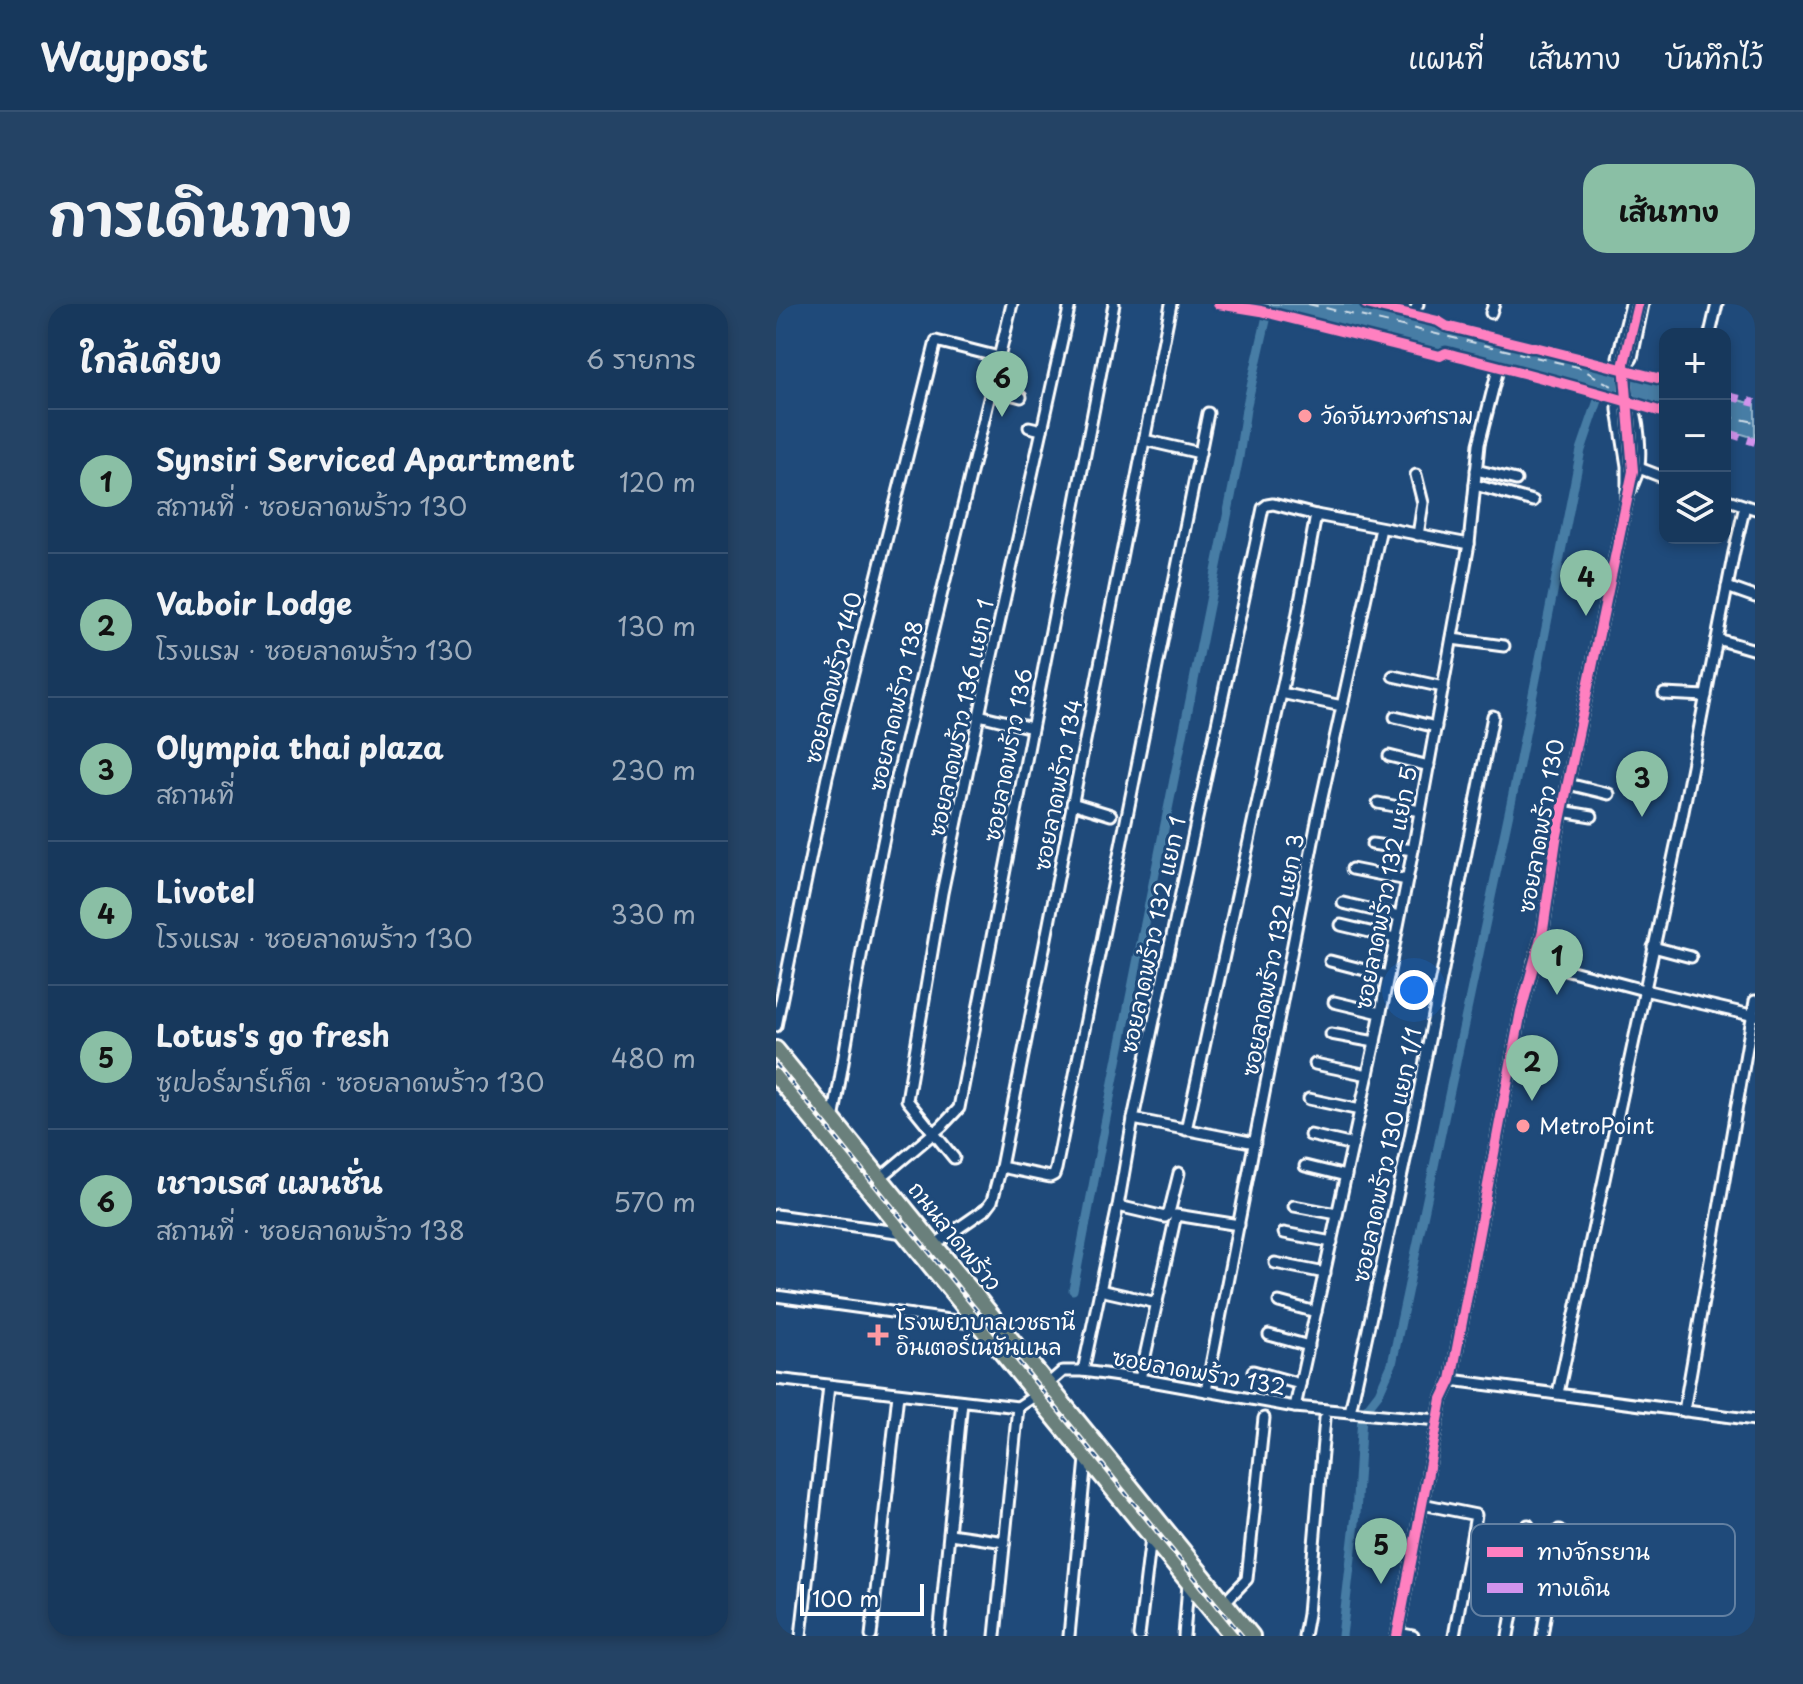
<!DOCTYPE html>
<html lang="th">
<head>
<meta charset="utf-8">
<style>
	:root { --surface:#17385c; --page:#244365; --text:#f1f3f6; --muted:#9eacbb; --line:#365272; --accent:#8abfa5 }
	body { margin:0; font-family:"Playpen Sans","Playpen Sans Thai",sans-serif; background:var(--page); color:var(--text) }
	.controls { position:absolute; right:24px; top:24px; display:grid; overflow:hidden; border-radius:16px; box-shadow:0 4px 12px #0003 }
	.controls button { width:72px; height:72px; display:grid; place-items:center; padding:0; border:0; border-bottom:2px solid var(--line); background:var(--surface); color:var(--text); font:40px sans-serif }
	.scale { position:absolute; left:24px; bottom:20px; width:124px; box-sizing:border-box; padding-left:8px; border:4px solid #fff; border-top:0; font-size:22px; line-height:28px; white-space:nowrap; color:#fff; -webkit-text-stroke:6px #1f4a7a; paint-order:stroke }
	.you { position:absolute; left:638px; top:686px; width:28px; height:28px; margin:-20px; border:6px solid #fff; border-radius:50%; background:#1a73e8; box-shadow:0 0 0 12px #1a73e833 }
	.badge { display:grid; place-items:center; width:52px; height:52px; border-radius:50%; background:var(--accent); color:#111; font-size:26px; font-weight:700 }
	.pin { position:absolute; translate:-50% -66px; filter:drop-shadow(0 2px 4px #0008) }
	.pin::after { content:''; position:absolute; top:42px; width:28px; height:24px; background:inherit; clip-path:polygon(0 0,100% 0,50% 100%) }
	.list { margin:0; padding:0; list-style:none }
	h2 { display:flex; justify-content:space-between; align-items:center; height:104px; margin:0; padding:0 32px; font-size:34px }
	h2 small { font-size:26px; font-weight:400; color:var(--muted) }
	.list li { display:grid; grid-template-columns:52px 1fr auto; gap:24px; align-items:center; box-sizing:border-box; height:144px; padding:0 32px; border-top:2px solid var(--line) }
	.list b { display:block; font-size:30px; white-space:nowrap }
	.list p { margin:0; font-size:26px; white-space:nowrap; color:var(--muted) }
	.list em { font-size:26px; font-style:normal; color:var(--muted) }
	.icon { flex:none; width:44px; height:44px; fill:none; stroke:currentColor; stroke-width:2; stroke-linecap:round; stroke-linejoin:round }
	.map { position:relative; flex:none; width:979px; height:1332px; overflow:hidden; border-radius:24px }
	header { display:flex; align-items:center; gap:48px; box-sizing:border-box; height:112px; padding:0 40px; background:var(--surface); border-bottom:2px solid var(--line) }
	header strong { font-size:38px }
	nav { display:flex; gap:44px; margin-inline-start:auto; font-size:28px }
	.intro { display:flex; align-items:center; justify-content:space-between; box-sizing:border-box; height:192px; padding:0 48px }
	h1 { margin:0; font-size:56px }
	.button { padding:20px 36px; border-radius:24px; background:var(--accent); color:#111; font-size:28px; font-weight:700 }
	main { display:flex; gap:48px; padding:0 48px }
	aside { flex:1; background:var(--surface); border-radius:24px; box-shadow:0 4px 12px #0003 }
	.map>svg:first-child { display:block }
	.water { fill:#477da5; stroke:#91b1c9; stroke-width:2 }
	.lines { fill:none; stroke-linecap:round; stroke-linejoin:round }
	.canal { stroke:#477da5; stroke-width:9 }
	.ferry { stroke:#d1dee8; stroke-width:2; stroke-dasharray:10 8; stroke-linecap:butt }
	.minor-casing { stroke:#fff; stroke-width:15 }
	.primary-casing { stroke:#fff; stroke-width:20 }
	.minor { stroke:#1f4a7a; stroke-width:9 }
	.primary { stroke:#6a807c; stroke-width:14 }
	.rail-casing { stroke:#fff; stroke-width:5 }
	.rail { stroke:#1f4a7a; stroke-width:2; stroke-dasharray:6; stroke-linecap:butt }
	.minor-bridge-casing { stroke:#fff; stroke-width:15; stroke-linecap:butt }
	.minor-bridge { stroke:#1f4a7a; stroke-width:9 }
	.quiet { stroke:#d193ec; stroke-width:8; stroke-dasharray:16 8; stroke-linecap:butt }
	.cycleway-casing { stroke:#1f4a7a; stroke-width:15 }
	.cycleway { stroke:#ff80c0; stroke-width:10 }
	.poi-dot { fill:#ff9aa2; stroke:#1f4a7a; stroke-width:3 }
	.labels { text-anchor:middle; stroke-width:6; stroke-linejoin:round; paint-order:stroke }
	.poi-label { font-size:22px; fill:#fff; stroke:#1f4a7a; text-anchor:start }
	.street-label { font-size:22px; fill:#fff; stroke:#1f4a7a }
	.key { fill:#1f4a7a; stroke:#6280a2; stroke-width:2 }
	.key-label { font-size:22px; fill:#fff }
</style>
</head>
<body>
<header>
<strong>Waypost</strong>
<nav><a>แผนที่</a><a>เส้นทาง</a><a>บันทึกไว้</a></nav>
</header>
<div class="intro"><h1>การเดินทาง</h1><a class="button">เส้นทาง</a></div>
<main>
<aside>
<h2>ใกล้เคียง<small>6 รายการ</small></h2>
<ul class="list">
<li><span class="badge">1</span><div><b>Synsiri Serviced Apartment</b><p>สถานที่ · ซอยลาดพร้าว 130</p></div><em>120 m</em></li>
<li><span class="badge">2</span><div><b>Vaboir Lodge</b><p>โรงแรม · ซอยลาดพร้าว 130</p></div><em>130 m</em></li>
<li><span class="badge">3</span><div><b>Olympia thai plaza</b><p>สถานที่</p></div><em>230 m</em></li>
<li><span class="badge">4</span><div><b>Livotel</b><p>โรงแรม · ซอยลาดพร้าว 130</p></div><em>330 m</em></li>
<li><span class="badge">5</span><div><b>Lotus's go fresh</b><p>ซูเปอร์มาร์เก็ต · ซอยลาดพร้าว 130</p></div><em>480 m</em></li>
<li><span class="badge">6</span><div><b>เชาวเรศ แมนชั่น</b><p>สถานที่ · ซอยลาดพร้าว 138</p></div><em>570 m</em></li>
</ul>
</aside>
<div class="map">
<svg width="979" height="1332" viewBox="0 0 979 1332">
	<rect width="100%" height="100%" fill="#1f4a7a"/>
	<filter id="ink" filterUnits="userSpaceOnUse"><feTurbulence type="fractalNoise" baseFrequency=".0125" numOctaves="2"/><feDisplacementMap in="SourceGraphic" scale="16" xChannelSelector="R" yChannelSelector="G"/><feConvolveMatrix kernelMatrix="1 2 1 2 8 2 1 2 1" color-interpolation-filters="sRGB"/></filter>
	<g filter="url(#ink)">
		<g class="water">
			<polygon points="453,0 589,0 662,18 670,22 753,44 759,43 889,77 889,107 818,85 671,47 663,49 480,5"/>
			<polygon points="949,93 979,100 979,134 949,125"/>
		</g>
		<g class="lines">
			<g class="canal">
				<polyline points="297,986 337,778 463,153 470,105 491,12"/>
				<polyline points="566,1332 580,1210 586,1111 603,1089 616,1060 742,466 805,146 829,76"/>
			</g>
			<g class="ferry">
				<polyline points="532,0 802,63 845,87"/>
				<polyline points="854,92 859,95 889,101"/>
				<polyline points="949,112 979,118"/>
			</g>
			<defs>
				<g id="minor">
					<polyline points="855,0 842,53 844,56 854,57 856,54 867,0"/>
					<polyline points="640,4 642,0"/>
					<polyline points="715,9 718,0"/>
					<polyline points="934,30 941,0"/>
					<polyline points="215,85 245,93"/>
					<path d="M850,98L856,100C863,115 865,147 863,163C861,173 855,184 851,193V162L842,106V100Z"/>
					<polyline points="253,123 266,126"/>
					<polyline points="368,136 424,149"/>
					<polyline points="863,164 889,174"/>
					<polyline points="700,166 740,176"/>
					<polyline points="640,171 647,199 642,231"/>
					<polyline points="699,181 757,197"/>
					<polyline points="949,195 979,205"/>
					<polyline points="951,283 979,293"/>
					<polyline points="676,335 728,342"/>
					<polyline points="941,335 979,346"/>
					<polyline points="617,372 667,383"/>
					<polyline points="505,389 566,402"/>
					<polyline points="888,390 930,392"/>
					<polyline points="203,411 256,424"/>
					<polyline points="619,413 660,423"/>
					<polyline points="613,452 653,462"/>
					<polyline points="792,480 833,490"/>
					<polyline points="296,499 335,511"/>
					<polyline points="602,499 644,507"/>
					<polyline points="786,507 816,512"/>
					<polyline points="596,540 637,546"/>
					<polyline points="576,565 631,576"/>
					<polyline points="567,599 623,612"/>
					<polyline points="565,621 619,634"/>
					<polyline points="877,643 915,653"/>
					<polyline points="554,657 612,672"/>
					<polyline points="758,657 868,686 979,712"/>
					<polyline points="558,698 604,709"/>
					<polyline points="0,722 51,473 160,37 223,53"/>
					<polyline points="555,730 599,738"/>
					<polyline points="539,760 592,771"/>
					<polyline points="533,795 584,806"/>
					<polyline points="357,815 479,839"/>
					<polyline points="57,817 91,617 116,494 236,0"/>
					<polyline points="410,826 518,330 540,211"/>
					<polyline points="534,831 577,841"/>
					<polyline points="178,854 131,796 166,589 209,383 294,0"/>
					<polyline points="529,862 570,872"/>
					<polyline points="225,863 274,873 278,871 280,865 432,109"/>
					<polyline points="103,875 166,822 183,804 338,0"/>
					<polyline points="342,902 389,913 393,909 403,869"/>
					<polyline points="518,902 561,910"/>
					<polyline points="0,911 128,929"/>
					<polyline points="508,929 556,938"/>
					<polyline points="158,941 210,905 216,897 225,863 395,0"/>
					<polyline points="499,959 549,969"/>
					<polyline points="324,986 381,999"/>
					<polyline points="0,992 202,1020"/>
					<polyline points="503,998 540,1008"/>
					<polyline points="493,1031 533,1042"/>
					<polyline points="307,1067 342,902 357,815 487,204 491,201 497,200 540,211 693,240"/>
					<polyline points="477,1067 524,1080"/>
					<polyline points="0,1075 242,1103 260,1091"/>
					<polyline points="364,1075 400,911 463,921"/>
					<polyline points="675,1076 979,1116"/>
					<polyline points="271,1081 287,1067 307,1067 364,1075 519,1103 662,1116"/>
					<polyline points="430,1087 542,512 605,224"/>
					<polyline points="782,1089 905,518 958,248 969,202"/>
					<polyline points="519,1103 599,738 637,546 693,240 703,140 721,69"/>
					<polyline points="908,1107 979,697"/>
					<polyline points="574,1108 634,833 717,412"/>
					<polyline points="646,1200 700,1211 678,1332"/>
					<polyline points="174,1230 229,1238"/>
					<polyline points="449,1298 471,1275 488,1114"/>
					<polyline points="622,1329 637,1332"/>
					<polyline points="25,1332 53,1082"/>
					<polyline points="95,1332 122,1090"/>
					<polyline points="163,1332 186,1097"/>
					<polyline points="219,1332 242,1103"/>
					<polyline points="293,1332 310,1155"/>
					<polyline points="363,1332 375,1233"/>
					<polyline points="408,1332 412,1280"/>
					<polyline points="528,1332 532,1310 549,1114"/>
					<polyline points="621,1332 662,1116 666,1095 675,1076 745,707 767,626 780,536 857,167"/>
					<polyline points="732,1332 752,1221"/>
					<polyline points="766,1332 783,1226"/>
				</g>
				<g id="primary">
					<polyline points="0,745 476,1332"/>
					<polyline points="0,772 456,1332"/>
				</g>
			</defs>
			<use href="#minor" class="minor-casing"/>
			<use href="#primary" class="primary-casing"/>
			<use href="#minor" class="minor"/>
			<use href="#primary" class="primary"/>
			<defs>
				<polyline id="rail" points="0,760 466,1332"/>
			</defs>
			<use href="#rail" class="rail-casing"/>
			<use href="#rail" class="rail"/>
			<defs>
				<polyline id="minor-bridge" points="857,167 848,59 862,0"/>
			</defs>
			<use href="#minor-bridge" class="minor-bridge-casing"/>
			<use href="#minor-bridge" class="minor-bridge"/>
			<g class="quiet">
				<polyline points="949,91 979,99"/>
				<polyline points="949,128 979,138"/>
			</g>
			<defs>
				<g id="cycleway">
					<path d="M442,0L485,7L664,52L670,49C744,68 817,86 889,109"/>
					<polyline points="590,0 662,17 670,22 755,43 759,43 889,76"/>
					<polyline points="621,1332 662,1116 666,1095 675,1076 745,707 767,626 780,536 857,167 848,59 862,0"/>
				</g>
			</defs>
			<use href="#cycleway" class="cycleway-casing"/>
			<use href="#cycleway" class="cycleway"/>
		</g>
	</g>
	<g class="poi-dot">
		<circle cx="529" cy="112" r="8"/>
		<circle cx="747" cy="822" r="8"/>
		<path d="M98 1019h8v8h8v8h-8v8h-8v-8h-8v-8h8z"/>
	</g>
	<g class="labels">
		<g class="poi-label">
			<text x="545" y="120">วัดจันทวงศาราม</text>
			<text x="763" y="830">MetroPoint</text>
			<text x="120" y="1026">โรงพยาบาลเวชธานี<tspan x="120" dy="25">อินเตอร์เนชันแนล</tspan></text>
		</g>
		<g class="street-label">
			<text transform="translate(57 374) rotate(-76)" y="8">ซอยลาดพร้าว 140</text>
			<text transform="translate(120 402) rotate(-77)" y="8">ซอยลาดพร้าว 138</text>
			<text transform="translate(185 414) rotate(-78)" y="8">ซอยลาดพร้าว 136 แยก 1</text>
			<text transform="translate(232 451) rotate(-79)" y="8">ซอยลาดพร้าว 136</text>
			<text transform="translate(282 481) rotate(-79)" y="8">ซอยลาดพร้าว 134</text>
			<text transform="translate(765 522) rotate(-80)" y="8">ซอยลาดพร้าว 130</text>
			<text transform="translate(610 584) rotate(-79)" y="8">ซอยลาดพร้าว 132 แยก 5</text>
			<text transform="translate(377 631) rotate(-78)" y="8">ซอยลาดพร้าว 132 แยก 1</text>
			<text transform="translate(497 651) rotate(-79)" y="8">ซอยลาดพร้าว 132 แยก 3</text>
			<text transform="translate(611 851) rotate(-78)" y="8">ซอยลาดพร้าว 130 แยก 1/1</text>
			<text transform="translate(179 932) rotate(51)" y="8">ถนนลาดพร้าว</text>
			<text transform="translate(423 1068) rotate(10)" y="8">ซอยลาดพร้าว 132</text>
		</g>
	</g>
	<rect x="695" y="1220" width="264" height="92" rx="12" class="key"/>
	<rect x="711" y="1243" width="36" height="10" fill="#ff80c0"/>
	<rect x="711" y="1279" width="36" height="10" fill="#d193ec"/>
	<g class="key-label">
		<text x="761" y="1256">ทางจักรยาน</text>
		<text x="761" y="1292">ทางเดิน</text>
	</g>
</svg>
<div class="controls">
<button>+</button>
<button>−</button>
<button><svg class="icon" aria-label="layers" viewBox="0 0 24 24"><path d="M12 4l9 5-9 5-9-5zM3 14l9 5 9-5"/></svg></button>
</div>
<div class="scale">100 m</div>
<div class="you"></div>
<div class="pin badge" style="left:781px;top:691px">1</div>
<div class="pin badge" style="left:756px;top:797px">2</div>
<div class="pin badge" style="left:866px;top:513px">3</div>
<div class="pin badge" style="left:810px;top:312px">4</div>
<div class="pin badge" style="left:605px;top:1280px">5</div>
<div class="pin badge" style="left:226px;top:113px">6</div>
</div>
</main>
</body>
</html>
